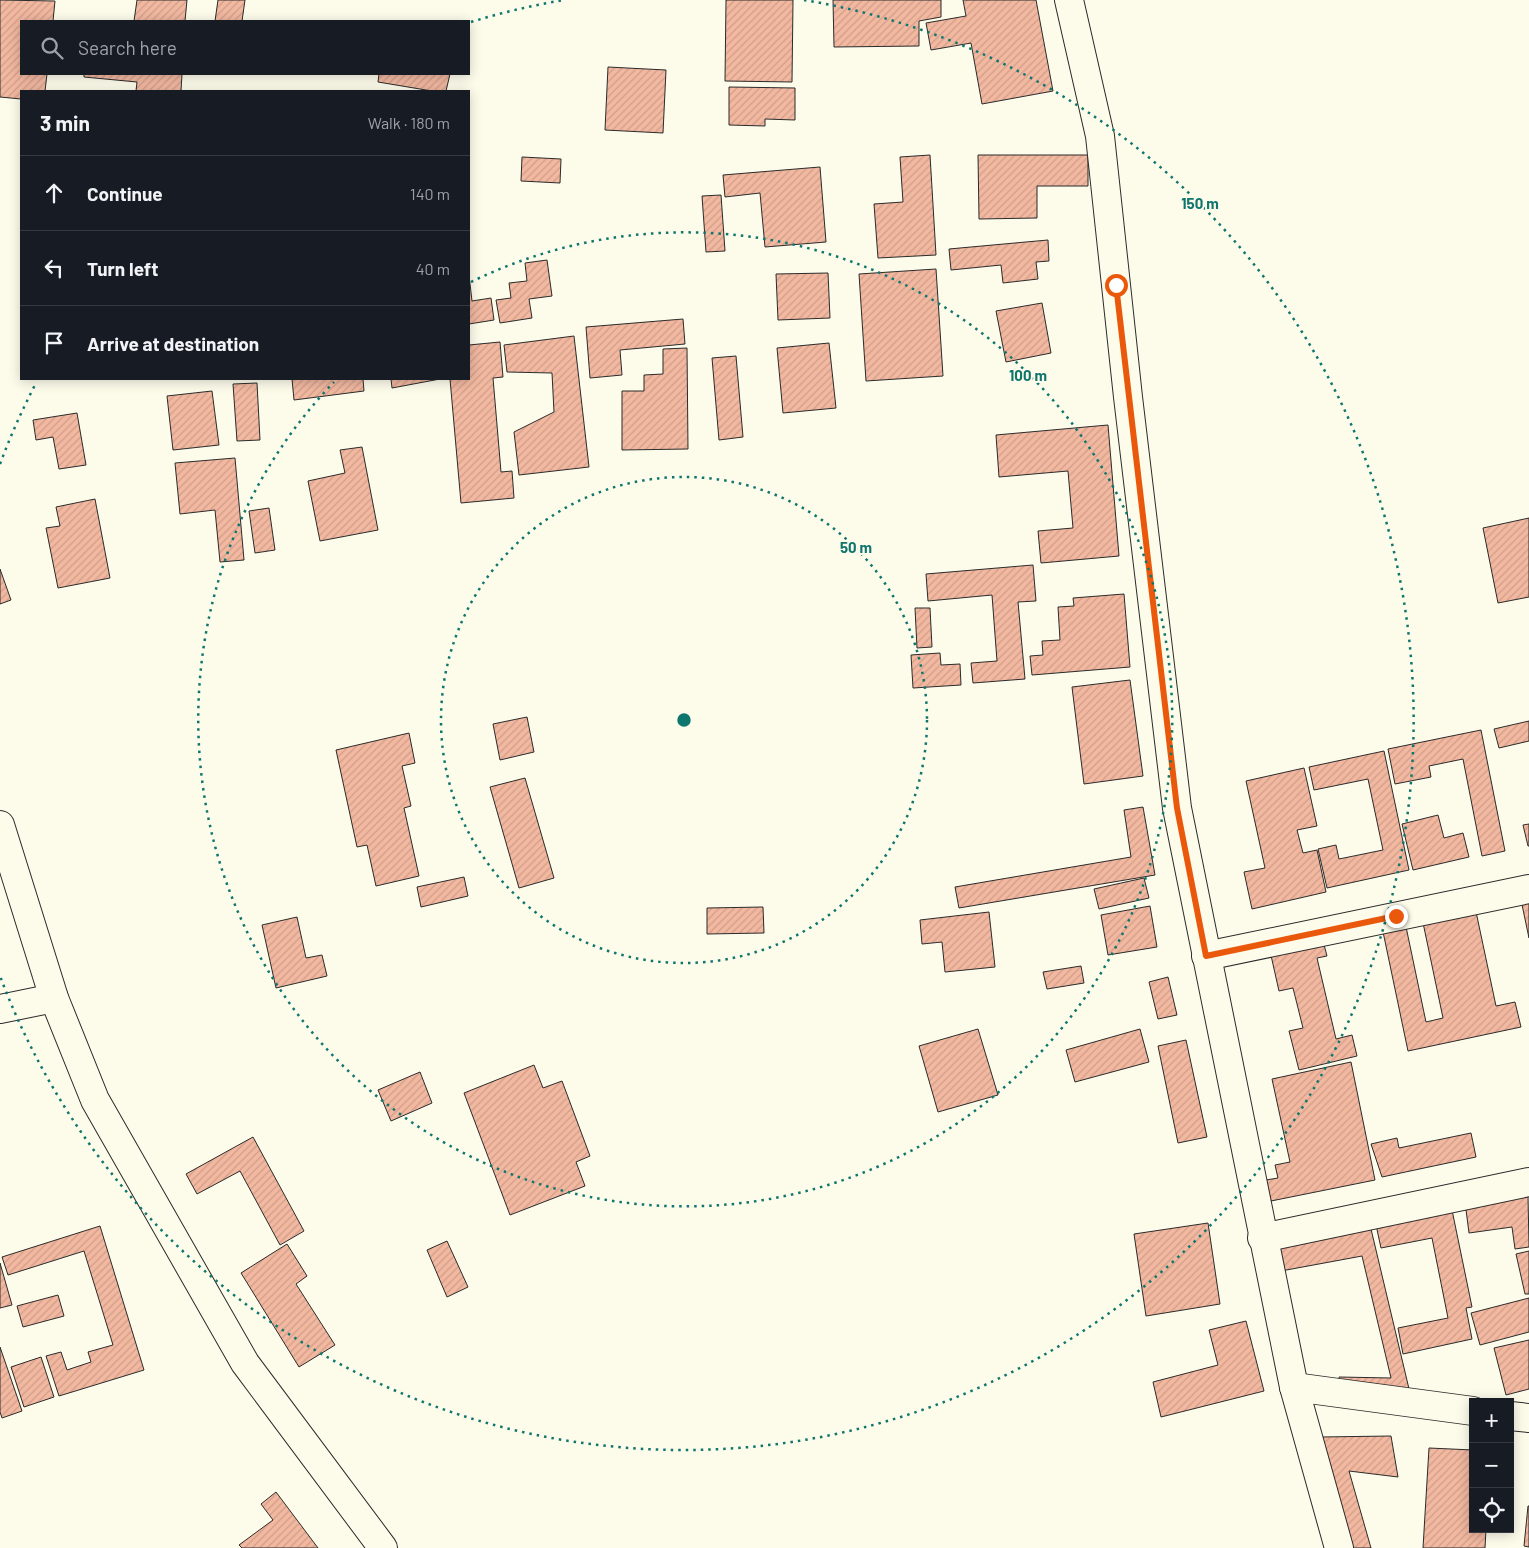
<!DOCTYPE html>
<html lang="en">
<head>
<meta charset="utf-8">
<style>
	:root { --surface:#171b24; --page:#20242c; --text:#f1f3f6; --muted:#9ea1a6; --line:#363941 }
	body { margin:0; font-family:Barlow,sans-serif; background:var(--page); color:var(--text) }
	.controls { position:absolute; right:15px; bottom:15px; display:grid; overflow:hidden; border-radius:0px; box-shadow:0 2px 12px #0003 }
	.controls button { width:45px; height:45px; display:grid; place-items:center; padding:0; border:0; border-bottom:1px solid var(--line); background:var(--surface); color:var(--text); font:25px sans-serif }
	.stop { position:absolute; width:15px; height:15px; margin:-11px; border:4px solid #ea580c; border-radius:50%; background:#fff }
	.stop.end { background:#ea580c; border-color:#fff; box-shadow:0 1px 5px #0008 }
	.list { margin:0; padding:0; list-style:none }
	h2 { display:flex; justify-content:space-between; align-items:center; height:65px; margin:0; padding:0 20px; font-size:21px }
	h2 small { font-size:16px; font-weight:400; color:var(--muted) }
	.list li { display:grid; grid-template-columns:32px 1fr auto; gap:15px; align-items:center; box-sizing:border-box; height:75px; padding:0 20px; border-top:1px solid var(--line) }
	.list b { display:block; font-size:19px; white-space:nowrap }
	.list em { font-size:16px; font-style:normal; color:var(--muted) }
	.icon { flex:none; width:28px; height:28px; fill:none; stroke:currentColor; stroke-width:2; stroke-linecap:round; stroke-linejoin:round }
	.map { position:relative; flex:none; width:1529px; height:1548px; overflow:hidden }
	.search { position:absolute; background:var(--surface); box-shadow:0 2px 12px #0003; left:20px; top:20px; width:450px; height:55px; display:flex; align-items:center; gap:12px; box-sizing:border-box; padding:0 18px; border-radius:0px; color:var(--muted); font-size:19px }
	.panel { position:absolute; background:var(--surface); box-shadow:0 2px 12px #0003; left:20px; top:90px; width:450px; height:290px; border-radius:0px }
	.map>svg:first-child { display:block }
	.building { fill:url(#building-hatch); stroke:#2b2b2b }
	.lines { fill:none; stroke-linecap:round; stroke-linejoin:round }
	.street-casing { stroke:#2b2b2b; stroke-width:30 }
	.secondary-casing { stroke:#2b2b2b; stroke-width:30 }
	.street { stroke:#fdfbea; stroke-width:28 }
	.secondary { stroke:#fdfbea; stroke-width:28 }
	.route { stroke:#ea580c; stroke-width:6 }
	.ring { fill:none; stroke:#0f766e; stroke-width:2.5; stroke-dasharray:2.5 5 }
	.centre { fill:#0f766e; stroke:#fdfbea; stroke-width:2.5 }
	.ring-label { font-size:15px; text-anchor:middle; font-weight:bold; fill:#0f766e; stroke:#fdfbea; stroke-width:4; stroke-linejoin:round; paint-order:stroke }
</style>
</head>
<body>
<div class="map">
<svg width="1529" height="1548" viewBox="0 0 1529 1548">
	<defs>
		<pattern id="building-hatch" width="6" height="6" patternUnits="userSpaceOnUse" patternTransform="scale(1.25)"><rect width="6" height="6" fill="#f2b8a0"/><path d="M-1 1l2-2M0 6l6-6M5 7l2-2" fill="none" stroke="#d09e8a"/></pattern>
	</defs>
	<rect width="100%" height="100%" fill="#fdfbea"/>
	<g class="building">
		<polygon points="0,0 55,1 53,21 21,21 21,74 47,74 45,91 21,91 21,99 0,97"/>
		<polygon points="137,0 187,0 185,21 134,21"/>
		<polygon points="218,0 245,0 242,21 215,21"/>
		<polygon points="726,0 793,0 792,82 725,81"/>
		<polygon points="833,0 941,0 941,17 919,21 919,46 834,47"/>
		<polygon points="963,0 1036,0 1053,91 982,104 971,43 931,50 926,23 966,16"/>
		<polygon points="608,67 666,70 663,133 605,130"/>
		<polygon points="84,74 182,74 181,91 136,91 137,82 84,77"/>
		<polygon points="379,74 450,74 446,91 432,91 378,82"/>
		<polygon points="729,87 795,88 795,120 765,119 765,126 729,125"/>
		<polygon points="930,155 936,255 878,258 874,204 903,202 900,157"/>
		<polygon points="978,155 1088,155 1088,186 1037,186 1037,218 979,219"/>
		<polygon points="522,157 561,159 560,183 521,181"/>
		<polygon points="820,167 826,242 765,247 760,193 725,197 723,175"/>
		<polygon points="721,195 725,251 706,252 702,196"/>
		<polygon points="1048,240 1049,261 1036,262 1038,279 1003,283 1001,265 951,270 949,249"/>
		<polygon points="547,260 552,296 529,299 532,318 500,323 496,300 511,298 509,283 527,281 525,263"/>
		<polygon points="936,269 943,376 866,381 859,274"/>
		<polygon points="828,273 830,318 778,320 776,274"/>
		<polygon points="469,275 472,301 491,298 494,320 469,324"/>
		<polygon points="1042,303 1051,353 1006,362 996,311"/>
		<polygon points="683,319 685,344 620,350 622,375 590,378 586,327"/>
		<polygon points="574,336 589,467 519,475 514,432 554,412 552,373 507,372 504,345"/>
		<polygon points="500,342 503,377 493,378 501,472 512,471 514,498 461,503 450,379 469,379 469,345"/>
		<polygon points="829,343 836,408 783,413 777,348"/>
		<polygon points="687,348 688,449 622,450 622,391 644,391 644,375 663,374 663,349"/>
		<polygon points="736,356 743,437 719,440 712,358"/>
		<polygon points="292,379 363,379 364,391 294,400"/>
		<polygon points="391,379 440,379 392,388"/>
		<polygon points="257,383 260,440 237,441 233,384"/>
		<polygon points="212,391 219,445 173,450 167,396"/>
		<polygon points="77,413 86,465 59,469 53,437 36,440 33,420"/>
		<polygon points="1108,425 1119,556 1041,563 1038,531 1073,528 1068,471 999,477 996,435"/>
		<polygon points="362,447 378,530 320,541 308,481 345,473 340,450"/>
		<polygon points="235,458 244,560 220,562 215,510 180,514 175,463"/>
		<polygon points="95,499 110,578 58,588 46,528 60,526 56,507"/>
		<polygon points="269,508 275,550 255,553 249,511"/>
		<polygon points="1529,518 1529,597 1498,603 1483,528"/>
		<polygon points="1033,565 1036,601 1018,602 1025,679 973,683 971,663 997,661 992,595 928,601 926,574"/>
		<polygon points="0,569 11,600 0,604"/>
		<polygon points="1124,594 1130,667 1032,675 1030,656 1043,655 1042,641 1060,640 1058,607 1074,606 1073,598"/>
		<polygon points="915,608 930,608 932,647 917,648"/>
		<polygon points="940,653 941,665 960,664 961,685 913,688 911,655"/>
		<polygon points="1130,680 1143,776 1084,784 1072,687"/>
		<polygon points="527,717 534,752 500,760 493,724"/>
		<polygon points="1529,721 1529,741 1499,748 1494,729"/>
		<polygon points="1481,730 1505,851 1482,856 1463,759 1429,766 1431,777 1395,784 1388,749"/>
		<polygon points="409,733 415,763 402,766 411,806 404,808 419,876 376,886 367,845 357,847 336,750"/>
		<polygon points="1384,751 1409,870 1327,888 1318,849 1336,845 1339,859 1383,850 1368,779 1314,790 1309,767"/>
		<polygon points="1304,768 1317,826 1297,830 1303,853 1317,850 1326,892 1252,909 1244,872 1265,868 1246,781"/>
		<polygon points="525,778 554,878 519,888 490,787"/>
		<polygon points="1143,807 1155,875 959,908 955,887 1131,857 1124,810"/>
		<polygon points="1438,815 1444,838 1463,833 1469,857 1413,870 1402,824"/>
		<polygon points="1529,824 1529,846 1528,846 1523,825"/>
		<polygon points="464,877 468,896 421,907 417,887"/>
		<polygon points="1144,878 1149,898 1099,909 1094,889"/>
		<polygon points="1529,898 1529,938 1521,900"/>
		<polygon points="1150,906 1157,947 1108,955 1101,915"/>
		<polygon points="763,907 764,933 707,934 707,908"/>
		<polygon points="1475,907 1496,1006 1515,1002 1521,1027 1408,1051 1382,927 1405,922 1426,1022 1443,1018 1422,918"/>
		<polygon points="989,912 995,967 945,972 942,942 922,944 920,920"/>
		<polygon points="297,917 306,958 322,955 327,976 276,988 262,925"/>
		<polygon points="1322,937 1327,956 1317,958 1336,1039 1352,1035 1357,1056 1299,1070 1289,1031 1303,1028 1293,988 1279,991 1270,951"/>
		<polygon points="1081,966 1084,983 1047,989 1043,972"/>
		<polygon points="1168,977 1177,1015 1158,1019 1149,982"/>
		<polygon points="978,1029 998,1095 938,1112 919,1046"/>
		<polygon points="1140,1029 1149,1062 1075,1082 1066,1050"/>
		<polygon points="1186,1040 1207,1137 1178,1143 1158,1046"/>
		<polygon points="1351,1062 1375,1180 1271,1201 1266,1180 1278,1178 1275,1165 1290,1162 1272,1079"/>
		<polygon points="534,1065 543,1088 562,1081 590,1156 576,1162 585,1186 510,1215 464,1093"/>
		<polygon points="420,1072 432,1103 391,1121 378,1090"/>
		<polygon points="1471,1133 1476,1157 1382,1177 1371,1144 1397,1138 1399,1148"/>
		<polygon points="253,1137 304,1231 280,1245 240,1171 197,1194 186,1174"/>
		<polygon points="1528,1195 1529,1247 1515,1249 1512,1227 1469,1233 1465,1202"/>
		<polygon points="1452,1210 1472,1307 1466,1308 1472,1339 1403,1354 1398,1328 1448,1318 1432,1238 1381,1248 1376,1225"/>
		<polygon points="1208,1223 1220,1304 1146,1316 1134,1234"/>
		<polygon points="100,1226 144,1370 59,1396 46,1356 61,1352 67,1370 91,1362 88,1352 113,1345 84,1251 8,1275 2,1257"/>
		<polygon points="1371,1229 1410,1393 1339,1391 1339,1377 1391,1378 1362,1256 1281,1271 1276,1247"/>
		<polygon points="447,1241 468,1287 447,1297 427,1250"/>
		<polygon points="287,1244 307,1276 296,1284 335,1345 299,1367 241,1273"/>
		<polygon points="1529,1251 1529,1294 1525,1294 1516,1254"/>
		<polygon points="0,1263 12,1305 0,1308"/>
		<polygon points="58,1295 64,1316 23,1327 17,1306"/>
		<polygon points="1529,1298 1529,1332 1480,1345 1471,1313"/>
		<polygon points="1246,1321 1264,1391 1161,1417 1153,1382 1218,1365 1209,1330"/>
		<polygon points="1529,1340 1529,1389 1506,1395 1494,1348"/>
		<polygon points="0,1347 22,1411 2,1418 0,1412"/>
		<polygon points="41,1357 54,1397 24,1407 11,1367"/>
		<polygon points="1391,1436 1398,1477 1349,1471 1371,1548 1348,1548 1320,1437"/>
		<polygon points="1429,1448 1473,1450 1473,1529 1486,1529 1485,1548 1423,1548"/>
		<polygon points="276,1492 318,1548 242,1548 239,1545 273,1520 261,1504"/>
		<polygon points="1528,1506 1529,1506 1529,1547 1524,1546"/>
	</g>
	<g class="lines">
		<defs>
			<g id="street">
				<polyline points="1069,0 1100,136 1128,397 1177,808 1294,1387 1339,1548"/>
				<polyline points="1206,956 1529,889"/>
				<polyline points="0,1009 54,998"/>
				<polyline points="1262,1238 1529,1182"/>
				<polyline points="1294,1387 1473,1411"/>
				<polyline points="1510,1416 1529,1418"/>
			</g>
			<polyline id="secondary" points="0,825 54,998 95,1100 245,1363 383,1548"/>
		</defs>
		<use href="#street" class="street-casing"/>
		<use href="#secondary" class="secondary-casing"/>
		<use href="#street" class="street"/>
		<use href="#secondary" class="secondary"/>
	</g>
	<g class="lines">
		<polyline class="route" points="1116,285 1177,808 1206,956 1396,916"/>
	</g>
	<g class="ring">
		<circle cx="684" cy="720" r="243"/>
		<path d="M471 282A487 487 0 1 1 334 382"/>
		<path d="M0 464A730 730 0 0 1 36 383M471 22A730 730 0 0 1 564 0M804 0A730 730 0 1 1 0 976"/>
	</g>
	<circle cx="684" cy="720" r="8" class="centre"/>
	<g class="ring-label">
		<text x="1200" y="209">150 m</text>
		<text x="1028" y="381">100 m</text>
		<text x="856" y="553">50 m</text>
	</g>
</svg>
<div class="controls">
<button>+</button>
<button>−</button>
<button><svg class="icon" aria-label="locate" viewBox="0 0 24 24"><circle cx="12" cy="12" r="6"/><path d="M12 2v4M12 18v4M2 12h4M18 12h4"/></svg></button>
</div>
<div class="stop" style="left:1116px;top:285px"></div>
<div class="stop end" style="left:1396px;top:916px"></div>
<div class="search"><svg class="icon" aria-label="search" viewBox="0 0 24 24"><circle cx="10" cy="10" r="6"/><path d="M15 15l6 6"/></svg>Search here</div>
<section class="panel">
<h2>3 min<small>Walk · 180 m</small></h2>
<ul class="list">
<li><svg class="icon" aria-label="ahead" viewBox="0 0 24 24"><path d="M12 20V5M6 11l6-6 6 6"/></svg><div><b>Continue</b></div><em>140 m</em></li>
<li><svg class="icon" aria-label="left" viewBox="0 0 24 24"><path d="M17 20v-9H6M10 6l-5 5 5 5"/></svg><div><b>Turn left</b></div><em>40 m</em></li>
<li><svg class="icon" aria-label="arrive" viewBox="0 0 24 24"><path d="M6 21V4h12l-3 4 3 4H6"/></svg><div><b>Arrive at destination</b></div></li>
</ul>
</section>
</div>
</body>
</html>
